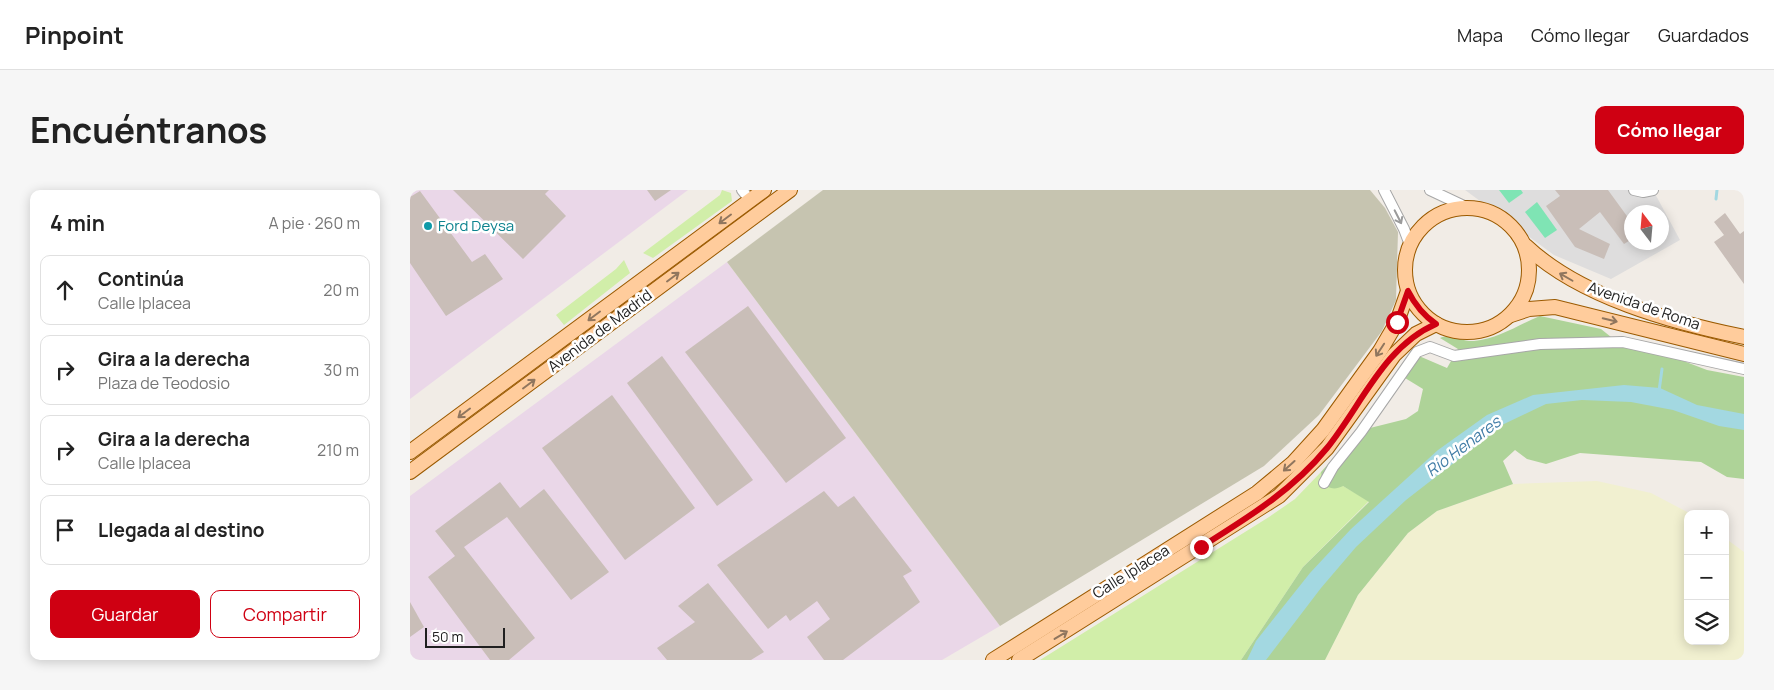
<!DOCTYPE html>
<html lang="es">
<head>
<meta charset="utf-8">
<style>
	:root { --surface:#fff; --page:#f6f6f6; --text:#222; --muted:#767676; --line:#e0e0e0; --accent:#cf0012 }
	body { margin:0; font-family:Manrope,sans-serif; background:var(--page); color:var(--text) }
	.controls { position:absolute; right:15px; bottom:15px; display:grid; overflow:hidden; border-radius:10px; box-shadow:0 2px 12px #0003 }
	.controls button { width:45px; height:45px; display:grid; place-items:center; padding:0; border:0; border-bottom:1px solid var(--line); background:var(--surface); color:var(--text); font:25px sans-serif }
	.compass { position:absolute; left:1214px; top:15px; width:45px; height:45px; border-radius:50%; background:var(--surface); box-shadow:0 2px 12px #0003; rotate:344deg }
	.scale { position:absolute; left:15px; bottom:12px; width:80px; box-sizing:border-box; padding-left:5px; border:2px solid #202020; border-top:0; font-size:14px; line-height:18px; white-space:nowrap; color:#202020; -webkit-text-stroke:4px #fff; paint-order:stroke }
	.stop { position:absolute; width:15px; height:15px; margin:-11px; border:4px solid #cf0012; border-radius:50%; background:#fff }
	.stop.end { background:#cf0012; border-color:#fff; box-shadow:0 1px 5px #0008 }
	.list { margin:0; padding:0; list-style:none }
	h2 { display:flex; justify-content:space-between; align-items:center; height:65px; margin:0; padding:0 20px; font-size:21px }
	h2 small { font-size:16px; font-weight:400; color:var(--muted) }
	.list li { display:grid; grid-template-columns:32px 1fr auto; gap:15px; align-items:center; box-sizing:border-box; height:70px; margin:0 10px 10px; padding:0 10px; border:1px solid var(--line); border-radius:10px }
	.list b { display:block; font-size:19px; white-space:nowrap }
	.list p { margin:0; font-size:16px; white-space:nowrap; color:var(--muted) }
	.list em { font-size:16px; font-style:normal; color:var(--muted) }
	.actions { display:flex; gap:10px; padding:15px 20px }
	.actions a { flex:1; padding:11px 0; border:1px solid var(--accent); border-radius:10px; text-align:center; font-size:18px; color:var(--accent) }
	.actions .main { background:var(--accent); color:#fff }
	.icon { flex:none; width:28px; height:28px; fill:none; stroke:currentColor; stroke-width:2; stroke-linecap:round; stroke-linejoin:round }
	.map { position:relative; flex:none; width:1334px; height:470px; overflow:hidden; border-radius:10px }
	header { display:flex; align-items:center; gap:30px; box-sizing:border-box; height:70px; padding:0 25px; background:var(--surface); border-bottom:1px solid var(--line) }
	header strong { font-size:24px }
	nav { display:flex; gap:28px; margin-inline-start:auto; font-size:18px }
	.intro { display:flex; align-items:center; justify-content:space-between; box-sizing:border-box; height:120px; padding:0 30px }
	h1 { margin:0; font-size:35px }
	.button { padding:12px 22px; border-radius:10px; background:var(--accent); color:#fff; font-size:18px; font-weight:700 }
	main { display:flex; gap:30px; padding:0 30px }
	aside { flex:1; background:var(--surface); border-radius:10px; box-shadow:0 2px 12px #0003 }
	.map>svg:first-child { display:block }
	.residential { fill:#dedddd; fill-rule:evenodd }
	.industrial { fill:#ead7e8 }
	.construction { fill:#c6c4b0 }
	.farmland { fill:#f1f0d0 }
	.grass { fill:#d1eea9 }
	.forest { fill:#aed398 }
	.pitch { fill:#7fe4b4 }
	.water { fill:#a3d8e1 }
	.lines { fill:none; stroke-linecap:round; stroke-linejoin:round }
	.stream { stroke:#a3d8e1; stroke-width:3 }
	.building { fill:#c9beb8 }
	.minor-casing { stroke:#a7a7a7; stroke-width:12 }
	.major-casing { stroke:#9b5a00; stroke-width:16 }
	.minor { stroke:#fff; stroke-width:10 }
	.major { stroke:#ffcc9c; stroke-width:14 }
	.oneway { stroke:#9b9b9b }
	.oneway2 { stroke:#90765e }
	.route { stroke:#cf0012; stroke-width:6 }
	.culture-dot { fill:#0f9aa8; stroke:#fff; stroke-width:2 }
	.labels { text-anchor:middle; stroke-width:5; stroke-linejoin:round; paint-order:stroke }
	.culture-label { font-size:15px; fill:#0d838f; stroke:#fff; text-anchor:start }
	.street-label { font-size:15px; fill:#202020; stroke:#fff }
	.water-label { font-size:16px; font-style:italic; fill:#407ca6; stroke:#fff }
</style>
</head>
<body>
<header>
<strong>Pinpoint</strong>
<nav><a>Mapa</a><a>Cómo llegar</a><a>Guardados</a></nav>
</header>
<div class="intro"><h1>Encuéntranos</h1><a class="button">Cómo llegar</a></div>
<main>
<aside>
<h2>4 min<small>A pie · 260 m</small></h2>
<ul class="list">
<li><svg class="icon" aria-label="ahead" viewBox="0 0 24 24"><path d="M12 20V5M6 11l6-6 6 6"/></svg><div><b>Continúa</b><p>Calle Iplacea</p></div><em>20 m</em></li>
<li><svg class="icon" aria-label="right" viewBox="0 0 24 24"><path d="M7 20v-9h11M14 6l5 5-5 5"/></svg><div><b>Gira a la derecha</b><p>Plaza de Teodosio</p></div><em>30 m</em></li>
<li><svg class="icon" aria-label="right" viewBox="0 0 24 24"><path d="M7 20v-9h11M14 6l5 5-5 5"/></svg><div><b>Gira a la derecha</b><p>Calle Iplacea</p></div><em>210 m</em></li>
<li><svg class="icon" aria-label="arrive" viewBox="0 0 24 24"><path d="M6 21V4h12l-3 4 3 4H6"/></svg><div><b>Llegada al destino</b></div></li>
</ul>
<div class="actions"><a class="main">Guardar</a><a>Compartir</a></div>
</aside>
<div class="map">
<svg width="1334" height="470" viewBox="0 0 1334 470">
	<rect width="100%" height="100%" fill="#f1ece6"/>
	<path class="residential" d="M1055,0H1243L1270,50L1201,89L1144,65ZM1222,22H1252V52H1222Z"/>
	<g class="industrial">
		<polygon points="0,0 278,0 0,209"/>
		<polygon points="317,72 590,436 532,470 0,470 0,306"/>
	</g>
	<polygon class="construction" points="413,0 960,0 975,18 988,42 986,110 972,141 909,225 854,276 590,436 317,72"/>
	<polygon class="farmland" points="1187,291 1241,303 1281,324 1278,324 1278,451 1315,451 1315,348 1334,362 1334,470 915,470 948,405 998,343 1027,321 1103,294"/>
	<g class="grass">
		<polygon points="312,0 321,3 322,11 243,68 233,63 310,5"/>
		<polygon points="214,70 220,83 154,135 146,125 206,79"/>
		<polygon points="911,282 912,293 933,296 959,311 893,377 831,470 630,470 859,327 885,309"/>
	</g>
	<path class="forest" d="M1130,126L1191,139L1211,155L1263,167L1297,180L1334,187V289L1317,287L1291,272L1170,263L1136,274L1117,269L1105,260L1093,271L1103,294L1027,321L998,343L948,405L915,470H831L893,377L959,312L933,296C925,300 919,299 912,293L911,282L948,241L996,229L1008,221L1013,199L995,188L1009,166L1037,178L1048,159L1030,148C1040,143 1053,152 1064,151C1088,149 1108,135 1130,126Z"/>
	<g class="pitch">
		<polygon points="1089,0 1111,0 1113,3 1099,13"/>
		<polygon points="1127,12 1147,40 1135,48 1115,22"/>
	</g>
	<polygon class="water" points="1214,195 1250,198 1287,215 1334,224 1334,240 1309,236 1263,220 1221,212 1172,210 1136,214 1094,234 996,310 946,357 911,398 856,470 837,470 846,451 900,383 941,339 1028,260 1077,225 1123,205"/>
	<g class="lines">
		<g class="stream">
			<polyline points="1306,9 1307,0"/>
			<polyline points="1249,201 1252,179"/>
		</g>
	</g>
	<g class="building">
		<polygon points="43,0 139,0 135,4 156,26 113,69"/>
		<polygon points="237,0 261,0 245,11"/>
		<polygon points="1145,0 1198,0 1222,33 1222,49 1214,54 1190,22 1169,39 1200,54 1194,69 1165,57 1136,16 1150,6"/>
		<polygon points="10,1 62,72 75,64 93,89 36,126 0,73 0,7"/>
		<polygon points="1315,23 1330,44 1334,41 1334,94 1304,52 1314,45 1304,32"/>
		<polygon points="338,116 436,248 376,293 275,162"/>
		<polygon points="252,166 343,290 307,316 217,193"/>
		<polygon points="202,205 285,318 215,370 132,258"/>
		<polygon points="90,292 110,318 134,299 199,382 161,410 97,327 54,357 125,448 99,470 80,470 18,387 45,366 25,341"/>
		<polygon points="414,301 428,317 444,306 502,381 493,386 510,412 433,470 414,470 397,447 420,429 407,411 380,431 376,425 358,439 307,375"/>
		<polygon points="298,393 354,462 341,470 257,470 247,458 285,432 268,416"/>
		<polygon points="0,412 14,437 0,447"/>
	</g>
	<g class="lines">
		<defs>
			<g id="minor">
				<polyline points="332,0 340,10"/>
				<polyline points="974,0 994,39 1000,55"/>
				<polyline points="1020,0 1056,17"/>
				<polyline points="1224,0 1233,2 1243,0"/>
				<polyline points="914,293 923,277 951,242 1007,162 1020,157 1044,166 1130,154 1213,152 1334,179"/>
			</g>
			<g id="major">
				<circle cx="1057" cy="80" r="62"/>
				<path d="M1116,56C1170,107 1261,132 1334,147"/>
				<polyline points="1101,125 1119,119 1145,117 1334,164"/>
				<polyline points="0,262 354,0"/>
				<polyline points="0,282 380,0"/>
				<polyline points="583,470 847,303 883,273 913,240 970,161 987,132 998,101"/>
				<polyline points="609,470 869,306 917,258 984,165 1006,144 1026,134"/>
			</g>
		</defs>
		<use href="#minor" class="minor-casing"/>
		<use href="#major" class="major-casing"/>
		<use href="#minor" class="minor"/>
		<use href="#major" class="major"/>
	</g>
	<defs><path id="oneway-shaft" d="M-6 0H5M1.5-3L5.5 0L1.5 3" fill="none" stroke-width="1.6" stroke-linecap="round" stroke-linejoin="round" transform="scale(1.25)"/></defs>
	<use class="oneway" href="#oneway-shaft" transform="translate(988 27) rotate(63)"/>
	<g class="oneway2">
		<use href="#oneway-shaft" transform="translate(315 29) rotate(143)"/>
		<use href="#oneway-shaft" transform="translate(263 87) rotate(-37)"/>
		<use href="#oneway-shaft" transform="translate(1156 87) rotate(-150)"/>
		<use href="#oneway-shaft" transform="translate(184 126) rotate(143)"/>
		<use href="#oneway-shaft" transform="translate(1200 130) rotate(14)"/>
		<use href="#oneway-shaft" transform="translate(970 160) rotate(123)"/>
		<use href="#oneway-shaft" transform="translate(119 194) rotate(-37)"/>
		<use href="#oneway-shaft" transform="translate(54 223) rotate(143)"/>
		<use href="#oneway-shaft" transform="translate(879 276) rotate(138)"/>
		<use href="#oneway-shaft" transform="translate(651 445) rotate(-31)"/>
	</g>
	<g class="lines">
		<path class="route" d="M791,357C837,328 882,301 917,258C951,216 974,156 1026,134C1013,125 1005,115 998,101L987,132"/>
	</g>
	<circle class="culture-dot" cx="18" cy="36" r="5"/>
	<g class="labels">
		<g class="culture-label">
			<text x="28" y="41">Ford Deysa</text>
		</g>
		<g class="street-label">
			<text transform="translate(1234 116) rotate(19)" y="5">Avenida de Roma</text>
			<text transform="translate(190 141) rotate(-37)" y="5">Avenida de Madrid</text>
			<text transform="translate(721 382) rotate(-32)" y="5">Calle Iplacea</text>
		</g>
		<g class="water-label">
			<text transform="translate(1053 256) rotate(-37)" y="6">Río Henares</text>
		</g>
	</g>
</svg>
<div class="controls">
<button>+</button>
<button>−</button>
<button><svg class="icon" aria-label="layers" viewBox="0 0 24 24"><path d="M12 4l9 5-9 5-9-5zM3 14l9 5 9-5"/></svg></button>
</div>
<svg class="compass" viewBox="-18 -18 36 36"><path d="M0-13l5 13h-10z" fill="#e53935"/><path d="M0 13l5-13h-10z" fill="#767676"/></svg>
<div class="scale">50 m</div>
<div class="stop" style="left:987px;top:132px"></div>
<div class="stop end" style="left:791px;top:357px"></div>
</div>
</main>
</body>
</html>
